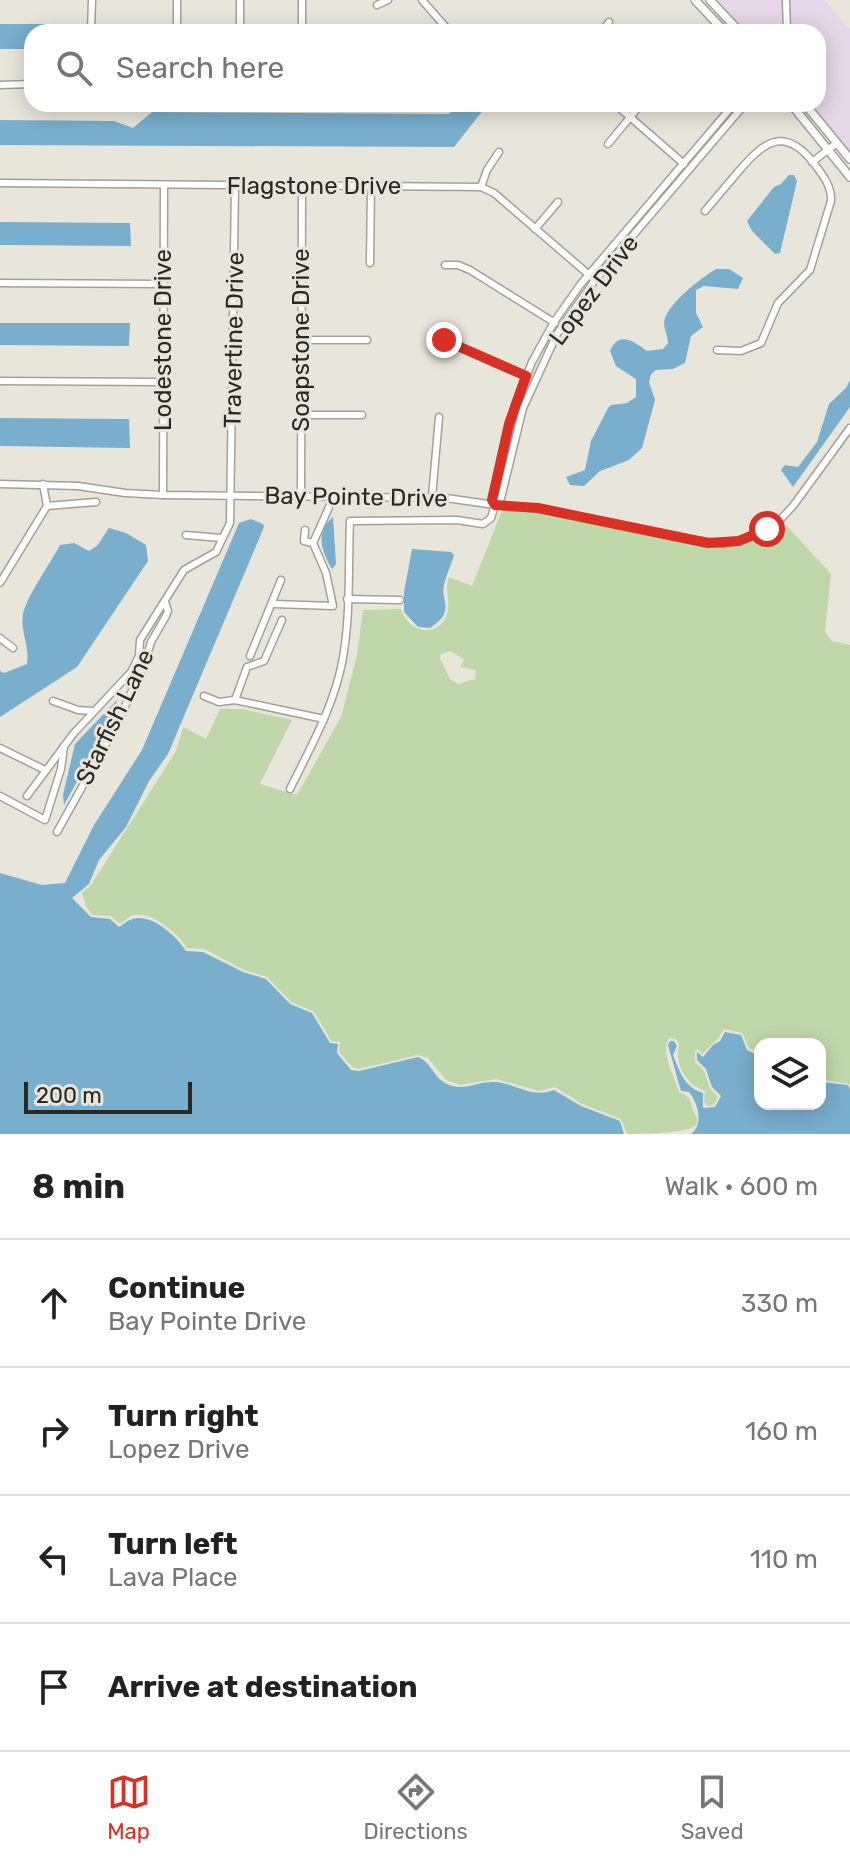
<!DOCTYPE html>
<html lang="en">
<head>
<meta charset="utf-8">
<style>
	:root { --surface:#fff; --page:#f2f2f2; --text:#222; --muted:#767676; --line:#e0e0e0; --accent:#d93025 }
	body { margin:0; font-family:Rubik,sans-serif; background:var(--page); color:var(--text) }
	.controls { position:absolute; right:24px; bottom:24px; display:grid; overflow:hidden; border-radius:16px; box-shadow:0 4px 20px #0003 }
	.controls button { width:72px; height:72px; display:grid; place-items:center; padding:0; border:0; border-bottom:2px solid var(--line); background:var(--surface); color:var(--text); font:40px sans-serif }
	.scale { position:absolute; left:24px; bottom:20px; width:168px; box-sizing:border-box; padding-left:8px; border:4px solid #292823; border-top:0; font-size:22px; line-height:28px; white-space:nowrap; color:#292823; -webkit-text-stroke:6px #e8e6da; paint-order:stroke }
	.stop { position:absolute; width:24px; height:24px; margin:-18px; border:6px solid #d93025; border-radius:50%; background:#fff }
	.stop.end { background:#d93025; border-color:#fff; box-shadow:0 2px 8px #0008 }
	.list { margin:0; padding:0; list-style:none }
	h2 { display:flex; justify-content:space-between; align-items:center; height:104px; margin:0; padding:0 32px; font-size:34px }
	h2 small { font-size:26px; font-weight:400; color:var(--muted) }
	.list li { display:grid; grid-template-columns:52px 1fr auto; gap:24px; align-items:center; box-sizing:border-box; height:128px; padding:0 32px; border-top:2px solid var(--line) }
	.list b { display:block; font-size:30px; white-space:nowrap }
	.list p { margin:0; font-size:26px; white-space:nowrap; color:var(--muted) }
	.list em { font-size:26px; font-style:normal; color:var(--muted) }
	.icon { flex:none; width:44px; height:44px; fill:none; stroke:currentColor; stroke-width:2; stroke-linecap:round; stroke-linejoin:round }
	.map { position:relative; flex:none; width:850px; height:1134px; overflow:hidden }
	.search { position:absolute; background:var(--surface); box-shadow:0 4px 20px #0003; left:24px; right:24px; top:24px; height:88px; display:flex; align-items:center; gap:20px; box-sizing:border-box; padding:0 28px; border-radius:24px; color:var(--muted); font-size:30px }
	.sheet { height:616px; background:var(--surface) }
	nav { display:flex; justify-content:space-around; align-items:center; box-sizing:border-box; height:112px; border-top:2px solid var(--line); background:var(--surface); font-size:22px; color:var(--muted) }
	nav a { display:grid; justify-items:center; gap:4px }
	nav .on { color:var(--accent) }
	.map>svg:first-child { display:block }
	.commercial { fill:#e5d6e8 }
	.green { fill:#c0d8a9; fill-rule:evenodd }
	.water { fill:#79aecc }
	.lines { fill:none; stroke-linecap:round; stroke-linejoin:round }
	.minor-casing { stroke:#a3a196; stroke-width:9 }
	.major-casing { stroke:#a3a196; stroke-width:10 }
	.minor { stroke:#fff; stroke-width:6 }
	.major { stroke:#fff; stroke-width:7 }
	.route { stroke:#d93025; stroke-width:10 }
	.labels { text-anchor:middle; stroke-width:6; stroke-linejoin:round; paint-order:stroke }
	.street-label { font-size:24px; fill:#292823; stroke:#e8e6da }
</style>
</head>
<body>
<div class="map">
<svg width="850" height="1134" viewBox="0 0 850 1134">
	<rect width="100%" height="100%" fill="#e8e6da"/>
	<g class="commercial">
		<polygon points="714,0 784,0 784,32 744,32"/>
		<polygon points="789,0 824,0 850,29 850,154 809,104 818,104 818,32 789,32"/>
	</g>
	<path class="green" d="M503,508L551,515L698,546L740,545L787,526L831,574L825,632L832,641L850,645V1084L820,1079V1044H760V1053L749,1048L742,1033L724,1029L718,1039L702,1054L698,1049L695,1051V1062L704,1071L710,1088L718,1097L714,1105L707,1106L704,1102L705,1091C686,1085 674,1064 679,1045L676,1039L669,1038C660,1053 675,1077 679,1092C690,1096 690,1099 693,1110C694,1114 698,1117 697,1122C697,1134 640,1134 627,1134L621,1119L582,1104L555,1087L539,1091L496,1079L460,1085L446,1080L428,1058L418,1055L359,1069L352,1067L339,1052L340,1042L331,1041L314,1012L291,1002L267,977L244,970L204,949L187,948C177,933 151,909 131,916C130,916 120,924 120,924L111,916L92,915L86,906L82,893L91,885L176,751L183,727L206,739L220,709H242L292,720L260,784L297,795L341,717L357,655L363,610L401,609C407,632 438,640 447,614C451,601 444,590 449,577L472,586ZM451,651L464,660L460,667L476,670L475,679L458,684L450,679L440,658L441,654Z"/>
	<g class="water">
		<polygon points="0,24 45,24 45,32 32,32 32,49 0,49"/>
		<polygon points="465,104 488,104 454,147 0,145 0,120 114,121 133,128 152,112 448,114"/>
		<polygon points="789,175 794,175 797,181 780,253 775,254 752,231 747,221 774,187 781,184"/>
		<polygon points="0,222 130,223 131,246 0,245"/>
		<path d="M716,269H729L743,278L738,289L704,286L696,290V313L703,327L691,336L685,363L673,369L656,370L651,374L649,382L655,400L642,448L629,460L600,471L584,486L570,485L566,477L585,470L591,441L608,408L611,405L627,403L636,397V379L616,366L610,351C619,330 634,342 647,351L663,349L668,343C668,334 662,328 665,318C672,300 700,279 716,269Z"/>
		<polygon points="0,323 130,323 129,346 0,345"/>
		<polygon points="850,380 850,407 793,487 781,470 785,465 798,467 817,442 829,404 846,388"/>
		<polygon points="0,418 129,419 130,448 0,446"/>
		<path d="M333,517L336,564L332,569C321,551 315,531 333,517Z"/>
		<path d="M251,519L263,524L264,527L168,754L149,781L126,827L99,860L89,884L72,898L91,917L110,919L119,927C123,925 126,921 130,920C150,911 176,936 186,951L203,952L243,972L266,979L290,1004L312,1013L330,1043L338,1044L337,1053L351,1070L359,1071L418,1057C431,1062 433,1076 445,1083C463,1093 476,1081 494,1082C517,1083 531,1099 554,1090L581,1106L620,1121L624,1134H0V873L42,885L65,883L94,825L142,750L239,523Z"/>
		<path d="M109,528L126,533L146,545L148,561L77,667L0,717V671L4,673L27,664C30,647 20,631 23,614C26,598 51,562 60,545L74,543L89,551L97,546Z"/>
		<path d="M412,549L451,552L454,555C452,564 447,572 445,581C438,601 458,610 430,628L418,627L404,612V592Z"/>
		<polygon points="118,699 100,740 64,805 63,795 75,744"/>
		<path d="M725,1032L741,1035L747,1050L760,1056V1104H820V1082L848,1085L850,1089V1134H691C704,1124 698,1103 689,1092L681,1091L668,1045L670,1041H674L677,1046L673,1055C680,1072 684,1087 703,1093V1108L715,1107L721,1096L712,1087L706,1069L697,1060V1052L703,1057L713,1045L720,1041Z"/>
	</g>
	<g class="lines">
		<defs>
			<g id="minor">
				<polyline points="422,0 450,32"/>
				<polyline points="786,0 787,32"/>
				<polyline points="377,5 388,0"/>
				<polyline points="91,32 92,0"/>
				<polyline points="177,32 177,0"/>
				<polyline points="240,32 240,0"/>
				<polyline points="302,32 302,0"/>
				<polyline points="601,32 609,22"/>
				<polyline points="0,85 32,84"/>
				<polyline points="615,104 684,164"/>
				<polyline points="608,144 641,104"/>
				<polyline points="812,162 837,143"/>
				<polyline points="0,183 481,187 494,193 595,280"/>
				<polyline points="481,187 487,170 499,152"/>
				<path d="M705,211C716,198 727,185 738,172C763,143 783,125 813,162C822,174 832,186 831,201L810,270L778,303L761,343L741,351L717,350"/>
				<polyline points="535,229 558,202"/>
				<polyline points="370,263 371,186"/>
				<polyline points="445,265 458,265 470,270 555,323"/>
				<polyline points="0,283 163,284"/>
				<polyline points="301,340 367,340"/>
				<polyline points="444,340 527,376"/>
				<polyline points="0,381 163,382"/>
				<polyline points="301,415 362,415"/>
				<polyline points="0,484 78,486 125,493 163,495 446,498 495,505 538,508 692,540 724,544 755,536 778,522 793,506 850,428"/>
				<polyline points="163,495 164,185"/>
				<polyline points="301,495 302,185"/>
				<polyline points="432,497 439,417"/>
				<polyline points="495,505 492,500 515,405 532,362 554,322 580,285 734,104"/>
				<polyline points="47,506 96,502"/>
				<polyline points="305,530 304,541 313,543"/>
				<polyline points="186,535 221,538"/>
				<polyline points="0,583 47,506 43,484"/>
				<polyline points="347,599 400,600"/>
				<polyline points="274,604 333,606 326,573 313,543 334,496"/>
				<polyline points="0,638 13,648"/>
				<polyline points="250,656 281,580"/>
				<polyline points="204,696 219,702 235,700 324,719"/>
				<polyline points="235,700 247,667 264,661 282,620"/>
				<polyline points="53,701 78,710 93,711"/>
				<polyline points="0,748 45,770"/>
				<path d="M290,789C310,748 333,708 342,663C351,617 348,567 350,521L457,520L483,524L491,518L495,505L501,498L523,408L557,334L595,280L745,104"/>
				<polyline points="0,796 45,820 61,769 64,746"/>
				<polyline points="27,796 74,733 131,672 139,656 140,640 184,570 216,552 230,523 235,185"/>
				<polyline points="57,832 117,724 145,662 151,642 166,616 168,611 165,602"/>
			</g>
			<g id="major">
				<polyline points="695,0 725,32"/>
				<polyline points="710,0 740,32"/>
				<polyline points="791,104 850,177"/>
				<polyline points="805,104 850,159"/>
			</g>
		</defs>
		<use href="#minor" class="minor-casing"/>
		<use href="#major" class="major-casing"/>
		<use href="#minor" class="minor"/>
		<use href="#major" class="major"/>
	</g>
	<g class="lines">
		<polyline class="route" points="444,340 526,376 509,424 492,500 495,505 538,508 708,543 739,541 767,529"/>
	</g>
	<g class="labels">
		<g class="street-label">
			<text x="314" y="194">Flagstone Drive</text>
			<text transform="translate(594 290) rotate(-53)" y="8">Lopez Drive</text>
			<text transform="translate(163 340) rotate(-90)" y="8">Lodestone Drive</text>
			<text transform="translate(234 340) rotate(-89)" y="8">Travertine Drive</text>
			<text transform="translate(301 340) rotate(-90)" y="8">Soapstone Drive</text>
			<text transform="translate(356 497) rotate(1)" y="8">Bay Pointe Drive</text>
			<text transform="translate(115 717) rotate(-64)" y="8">Starfish Lane</text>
		</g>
	</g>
</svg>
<div class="controls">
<button><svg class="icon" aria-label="layers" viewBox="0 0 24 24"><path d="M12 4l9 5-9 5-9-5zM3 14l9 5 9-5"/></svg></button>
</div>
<div class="scale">200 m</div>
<div class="stop" style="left:767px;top:529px"></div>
<div class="stop end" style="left:444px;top:340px"></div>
<div class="search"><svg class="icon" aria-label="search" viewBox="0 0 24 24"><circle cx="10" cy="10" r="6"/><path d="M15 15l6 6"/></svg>Search here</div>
</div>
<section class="sheet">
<h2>8 min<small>Walk · 600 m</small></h2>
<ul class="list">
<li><svg class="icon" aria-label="ahead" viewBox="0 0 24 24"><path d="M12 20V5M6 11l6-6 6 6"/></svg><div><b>Continue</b><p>Bay Pointe Drive</p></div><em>330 m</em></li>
<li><svg class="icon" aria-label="right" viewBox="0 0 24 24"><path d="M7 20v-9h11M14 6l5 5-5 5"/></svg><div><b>Turn right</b><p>Lopez Drive</p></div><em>160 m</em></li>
<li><svg class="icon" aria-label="left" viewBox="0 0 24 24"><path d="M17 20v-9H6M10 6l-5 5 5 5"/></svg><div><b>Turn left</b><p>Lava Place</p></div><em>110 m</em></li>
<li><svg class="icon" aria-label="arrive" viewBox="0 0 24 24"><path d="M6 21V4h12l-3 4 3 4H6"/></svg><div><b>Arrive at destination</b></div></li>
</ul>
</section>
<nav>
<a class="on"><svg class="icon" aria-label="map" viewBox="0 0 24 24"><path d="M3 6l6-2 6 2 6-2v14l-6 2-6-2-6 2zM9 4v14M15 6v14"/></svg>Map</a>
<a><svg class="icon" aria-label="directions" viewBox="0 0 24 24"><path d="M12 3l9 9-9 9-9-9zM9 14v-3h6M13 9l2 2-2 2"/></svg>Directions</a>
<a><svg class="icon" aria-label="saved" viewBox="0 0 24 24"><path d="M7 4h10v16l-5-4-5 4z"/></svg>Saved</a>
</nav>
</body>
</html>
